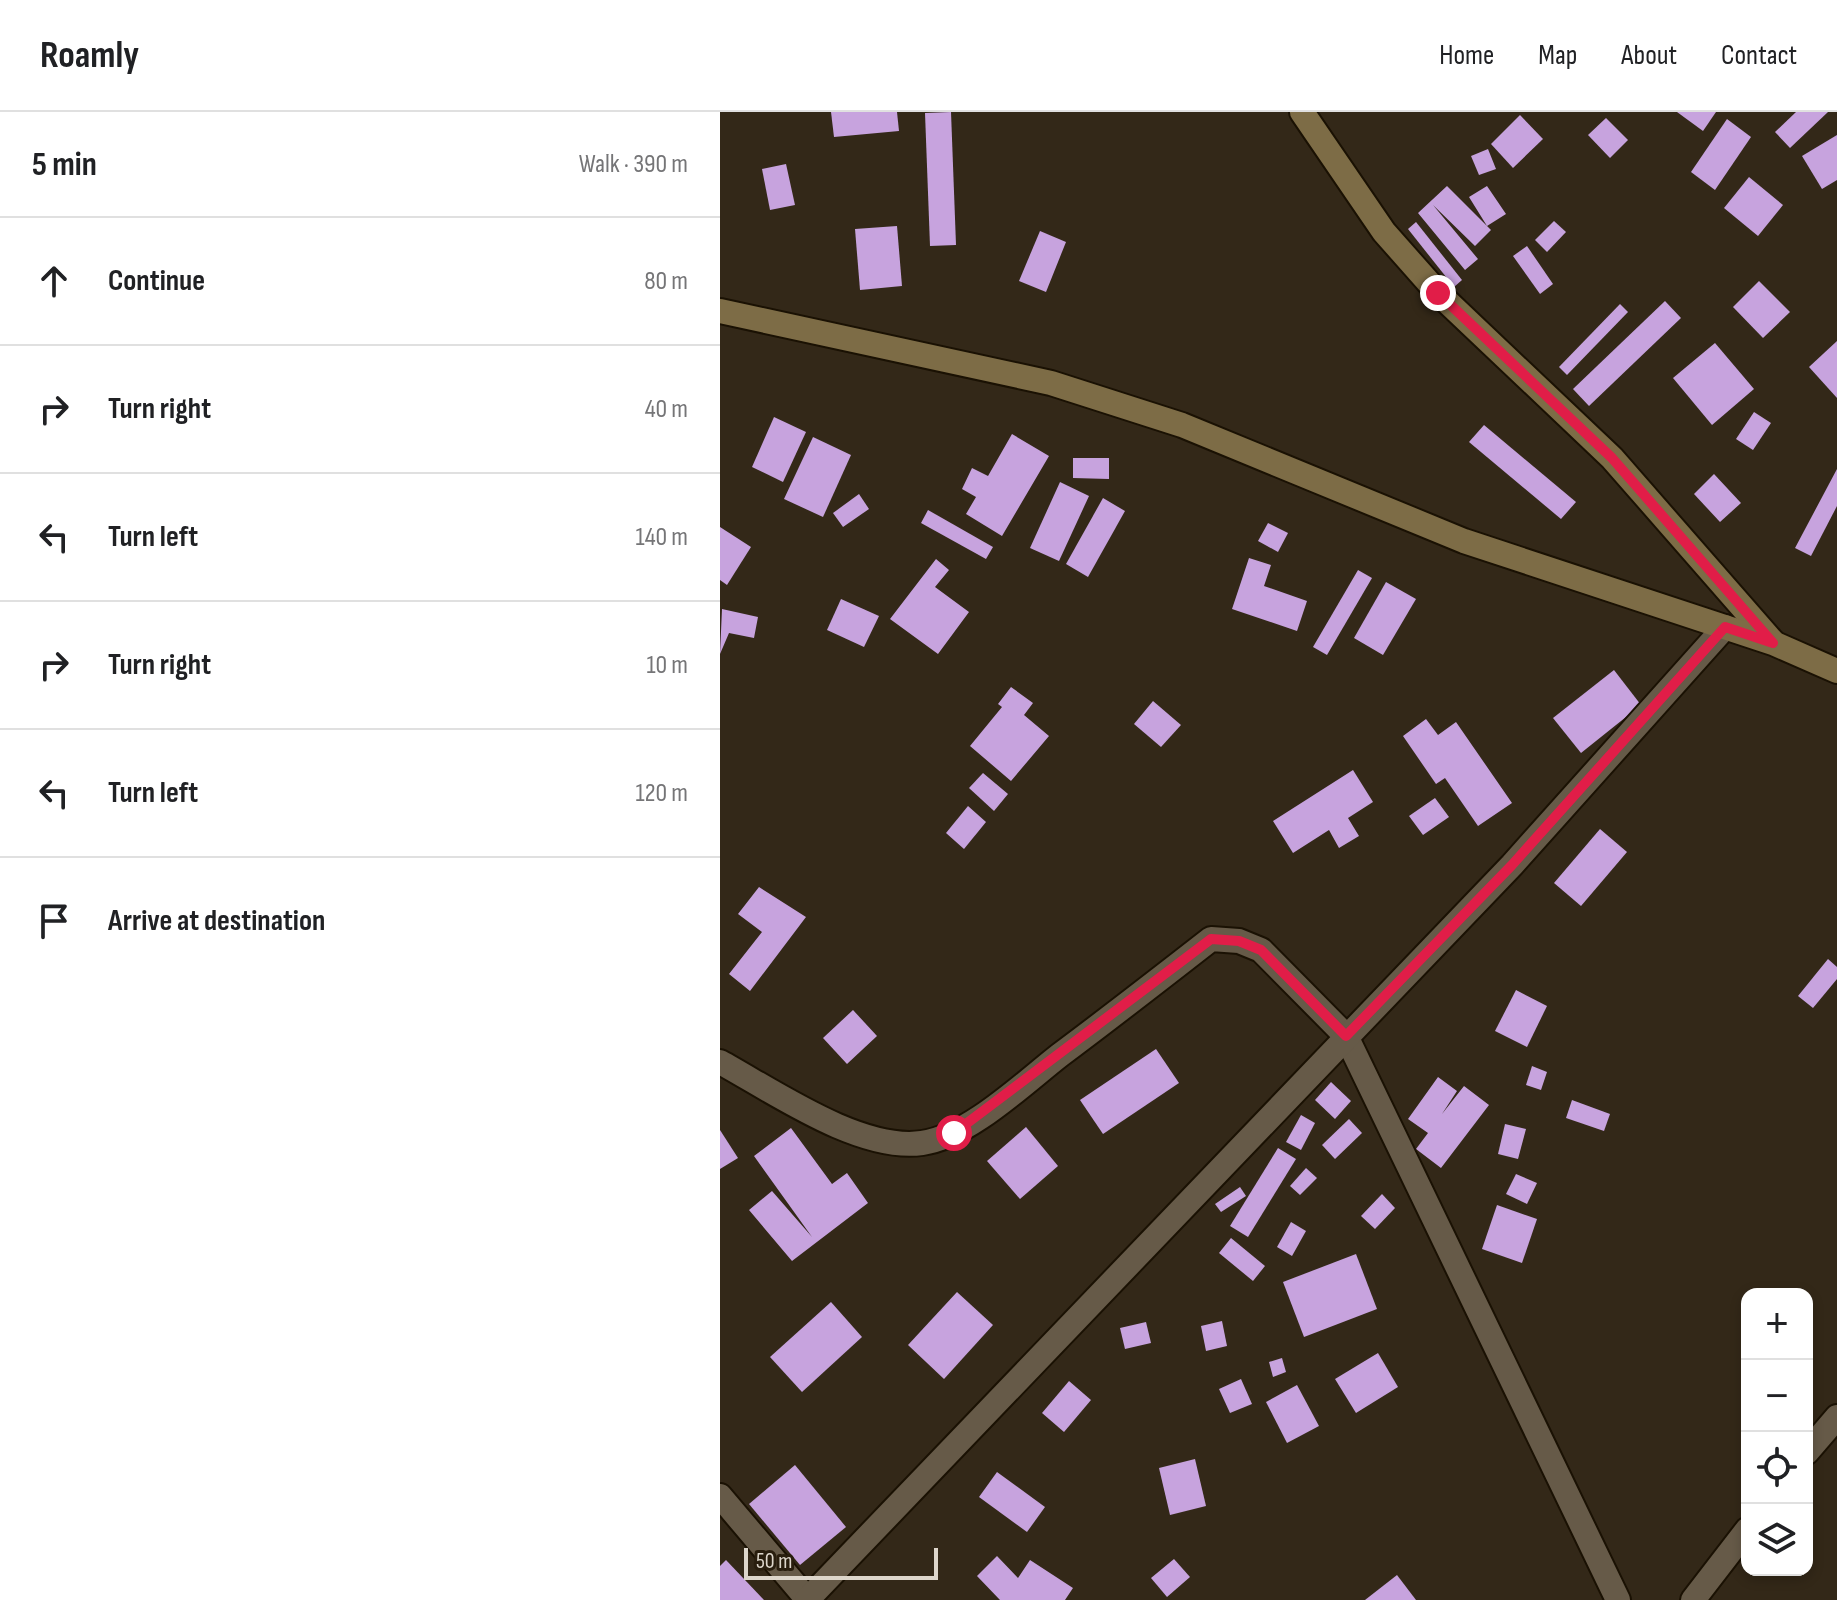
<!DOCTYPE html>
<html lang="en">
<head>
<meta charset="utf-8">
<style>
	:root { --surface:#fff; --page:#f2f2f2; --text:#202124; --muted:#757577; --line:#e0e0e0 }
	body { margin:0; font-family:"Sofia Sans Condensed",sans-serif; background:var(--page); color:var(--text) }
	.controls { position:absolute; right:24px; bottom:24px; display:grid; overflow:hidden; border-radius:16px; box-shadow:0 4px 12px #0003 }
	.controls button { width:72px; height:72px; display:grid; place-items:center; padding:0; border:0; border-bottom:2px solid var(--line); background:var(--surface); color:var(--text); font:40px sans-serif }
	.scale { position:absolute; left:24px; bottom:20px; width:194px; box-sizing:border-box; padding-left:8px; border:4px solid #ddd6cb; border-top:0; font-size:22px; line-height:28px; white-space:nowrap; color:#ddd6cb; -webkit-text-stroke:6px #291e0e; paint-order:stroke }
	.stop { position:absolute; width:24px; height:24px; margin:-18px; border:6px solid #e11d48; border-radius:50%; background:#fff }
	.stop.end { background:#e11d48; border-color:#fff; box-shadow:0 2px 8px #0008 }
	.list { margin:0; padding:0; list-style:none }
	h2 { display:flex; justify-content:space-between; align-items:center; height:104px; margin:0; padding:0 32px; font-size:34px }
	h2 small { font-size:26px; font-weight:400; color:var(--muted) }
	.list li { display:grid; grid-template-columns:52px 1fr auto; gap:24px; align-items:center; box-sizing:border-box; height:128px; padding:0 32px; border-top:2px solid var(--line) }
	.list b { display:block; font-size:30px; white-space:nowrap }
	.list em { font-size:26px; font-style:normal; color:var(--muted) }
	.icon { flex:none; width:44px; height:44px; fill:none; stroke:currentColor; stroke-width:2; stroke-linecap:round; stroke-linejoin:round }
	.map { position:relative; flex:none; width:1117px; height:1488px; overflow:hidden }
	header { display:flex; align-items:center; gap:48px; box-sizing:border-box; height:112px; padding:0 40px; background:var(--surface); border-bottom:2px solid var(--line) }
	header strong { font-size:38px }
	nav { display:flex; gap:44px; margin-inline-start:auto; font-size:28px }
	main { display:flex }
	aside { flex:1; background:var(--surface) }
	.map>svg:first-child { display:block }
	.building { fill:#c7a3de }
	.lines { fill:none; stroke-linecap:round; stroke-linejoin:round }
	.street-casing { stroke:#1a1103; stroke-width:28 }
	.secondary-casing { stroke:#1a1103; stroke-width:28 }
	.street { stroke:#665a48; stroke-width:24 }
	.secondary { stroke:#7d6c46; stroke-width:24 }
	.route { stroke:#e11d48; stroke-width:10 }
</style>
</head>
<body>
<header>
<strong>Roamly</strong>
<nav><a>Home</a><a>Map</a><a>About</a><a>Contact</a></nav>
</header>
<main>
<aside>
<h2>5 min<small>Walk · 390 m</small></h2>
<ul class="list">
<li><svg class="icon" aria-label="ahead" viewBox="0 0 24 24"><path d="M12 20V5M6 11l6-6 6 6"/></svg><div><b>Continue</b></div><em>80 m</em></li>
<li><svg class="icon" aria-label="right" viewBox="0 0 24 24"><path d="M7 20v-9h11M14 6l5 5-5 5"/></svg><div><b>Turn right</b></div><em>40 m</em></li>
<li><svg class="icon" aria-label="left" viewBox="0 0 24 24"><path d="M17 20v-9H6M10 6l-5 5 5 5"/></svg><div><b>Turn left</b></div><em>140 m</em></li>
<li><svg class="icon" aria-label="right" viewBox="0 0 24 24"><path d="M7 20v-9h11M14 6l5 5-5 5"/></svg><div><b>Turn right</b></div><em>10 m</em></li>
<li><svg class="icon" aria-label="left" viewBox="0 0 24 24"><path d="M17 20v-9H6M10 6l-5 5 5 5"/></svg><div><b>Turn left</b></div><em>120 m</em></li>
<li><svg class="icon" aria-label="arrive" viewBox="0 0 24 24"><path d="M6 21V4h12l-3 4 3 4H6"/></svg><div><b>Arrive at destination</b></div></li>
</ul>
</aside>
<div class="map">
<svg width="1117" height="1488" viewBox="0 0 1117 1488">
	<rect width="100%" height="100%" fill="#332818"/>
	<g class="building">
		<polygon points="111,0 177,0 179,19 114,25"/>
		<polygon points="231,0 236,133 210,134 205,1"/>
		<polygon points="957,0 996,0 983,19"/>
		<polygon points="1076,0 1108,0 1070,36 1055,20"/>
		<polygon points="800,3 823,27 793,56 771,32"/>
		<polygon points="886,6 908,28 890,46 868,23"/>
		<polygon points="1007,7 1031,25 995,78 971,60"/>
		<polygon points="1117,23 1117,68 1102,77 1082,44"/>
		<polygon points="768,37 776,57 759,63 751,44"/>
		<polygon points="66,52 75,93 50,98 42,57"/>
		<polygon points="1029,65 1063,93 1038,124 1004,96"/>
		<polygon points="727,74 767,114 749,85 767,74 786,102 767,114 771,118 755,134 713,93 758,147 745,158 698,101"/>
		<polygon points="834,109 846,120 827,140 815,128"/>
		<polygon points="696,110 742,168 734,175 688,117"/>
		<polygon points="177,114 182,174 140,178 135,117"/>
		<polygon points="320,119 346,130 326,180 299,169"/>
		<polygon points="807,134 833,172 820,182 793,144"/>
		<polygon points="1039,169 1070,200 1043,226 1013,195"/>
		<polygon points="945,189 961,206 869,294 853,277"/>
		<polygon points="900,192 908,200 847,263 839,255"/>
		<polygon points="1117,229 1117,286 1089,255"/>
		<polygon points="995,231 1034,277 992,313 953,266"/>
		<polygon points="1034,300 1051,311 1033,338 1016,327"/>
		<polygon points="54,305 86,320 63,370 32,355"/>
		<polygon points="764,313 856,390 841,407 749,330"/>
		<polygon points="292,322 329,344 282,424 246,402 256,385 242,377 252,356 268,364"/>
		<polygon points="93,325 131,343 103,405 64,387"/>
		<polygon points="353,346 389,346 389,367 353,366"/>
		<polygon points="1117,357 1117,394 1091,444 1075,436"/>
		<polygon points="994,362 1021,391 1000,410 974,382"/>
		<polygon points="340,370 369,384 339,449 310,436"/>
		<polygon points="139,382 149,397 123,415 113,401"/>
		<polygon points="383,386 405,399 368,465 346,452"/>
		<polygon points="208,398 273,435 266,447 201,411"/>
		<polygon points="548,411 568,421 558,440 538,429"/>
		<polygon points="0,415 31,435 7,473 0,468"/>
		<polygon points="529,446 551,453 544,474 587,489 577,519 512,497"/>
		<polygon points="216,447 229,458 215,475 249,500 218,542 170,507"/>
		<polygon points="638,458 652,466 607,543 593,535"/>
		<polygon points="666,470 696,487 663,543 634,526"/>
		<polygon points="121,487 159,504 144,535 107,518"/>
		<polygon points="2,497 38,505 34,526 9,521 0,542"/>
		<polygon points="894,558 921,593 861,641 833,606"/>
		<polygon points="291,575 313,591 304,603 329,624 291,669 250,634 282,595 278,592"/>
		<polygon points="433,589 461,613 441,635 414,612"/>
		<polygon points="706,607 718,623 736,610 792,691 758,714 725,666 716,672 683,624"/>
		<polygon points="633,658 653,690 628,706 639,724 619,736 609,718 573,741 553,709"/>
		<polygon points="263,661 288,682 274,699 249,676"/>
		<polygon points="715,686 729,705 703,723 689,704"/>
		<polygon points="248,694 266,710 244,737 226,721"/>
		<polygon points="880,717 907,740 861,794 834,771"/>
		<polygon points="39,775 86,805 30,879 9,862 42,820 18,802"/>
		<polygon points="1108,847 1117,855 1117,867 1093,896 1078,884"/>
		<polygon points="796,878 827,894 807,935 775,919"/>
		<polygon points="133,898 157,924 127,952 103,926"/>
		<polygon points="436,937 459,971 383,1022 360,988"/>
		<polygon points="812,954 827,960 821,978 806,973"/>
		<polygon points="718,965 737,979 722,1002 744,974 769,993 721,1056 696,1037 708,1021 688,1007"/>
		<polygon points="611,970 631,989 615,1007 595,988"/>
		<polygon points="852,988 890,1002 884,1019 846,1006"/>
		<polygon points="581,1003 595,1011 581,1038 566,1030"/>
		<polygon points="629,1007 642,1021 615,1047 602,1033"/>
		<polygon points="785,1012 806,1017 798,1047 778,1042"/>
		<polygon points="306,1015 338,1054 300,1087 267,1049"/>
		<polygon points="71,1016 112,1072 127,1061 148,1091 72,1149 29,1098 52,1079 92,1125 34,1044"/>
		<polygon points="0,1018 18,1046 0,1057"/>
		<polygon points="558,1036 576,1047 528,1125 510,1114"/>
		<polygon points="586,1056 597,1066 580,1083 570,1074"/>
		<polygon points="796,1062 817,1071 807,1092 786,1082"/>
		<polygon points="520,1075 526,1084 501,1100 495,1092"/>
		<polygon points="662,1082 675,1096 655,1117 641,1104"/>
		<polygon points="777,1093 817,1107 802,1151 762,1137"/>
		<polygon points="571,1110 586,1119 572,1144 557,1135"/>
		<polygon points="511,1126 545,1154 533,1169 499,1141"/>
		<polygon points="636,1142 657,1197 584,1225 563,1170"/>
		<polygon points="237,1180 273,1213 224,1267 188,1233"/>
		<polygon points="111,1190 142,1225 82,1280 50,1245"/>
		<polygon points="502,1209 507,1234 486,1239 481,1214"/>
		<polygon points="426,1210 431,1231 405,1237 400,1216"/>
		<polygon points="658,1241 678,1275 636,1301 615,1267"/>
		<polygon points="562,1246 566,1260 553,1265 549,1250"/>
		<polygon points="521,1267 532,1292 510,1301 499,1277"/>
		<polygon points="349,1269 371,1288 344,1320 322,1301"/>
		<polygon points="577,1273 599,1314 567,1331 546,1290"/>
		<polygon points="475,1347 486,1394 450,1403 439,1356"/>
		<polygon points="75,1353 126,1415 80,1453 29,1392"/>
		<polygon points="277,1360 325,1395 307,1420 259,1385"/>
		<polygon points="277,1444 298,1466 310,1448 353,1476 345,1488 280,1488 257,1464"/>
		<polygon points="454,1447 470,1465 447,1485 431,1466"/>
		<polygon points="6,1448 44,1488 0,1488 0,1454"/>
		<polygon points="677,1463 696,1488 645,1488"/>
	</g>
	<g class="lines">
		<defs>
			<g id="street">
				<path d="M0,950C53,979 140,1040 202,1031C248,1025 304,971 340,943C391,905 441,866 491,827L519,829L541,838L626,924L898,1488"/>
				<polyline points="1087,1340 1117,1305"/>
				<polyline points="0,1384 88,1488"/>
				<polyline points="87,1488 792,753 1005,515"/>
				<polyline points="973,1488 1027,1418"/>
			</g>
			<g id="secondary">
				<polyline points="582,0 664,120 718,181 892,346 1052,529"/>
				<polyline points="0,199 331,271 462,313 744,429 1053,531 1117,559"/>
			</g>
		</defs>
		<use href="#street" class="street-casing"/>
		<use href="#secondary" class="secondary-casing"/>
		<use href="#street" class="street"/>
		<use href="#secondary" class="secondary"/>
	</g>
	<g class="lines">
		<polyline class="route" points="234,1021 491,827 519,829 541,838 626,924 792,753 1005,515 1053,531 892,346 718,181"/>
	</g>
</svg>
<div class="controls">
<button>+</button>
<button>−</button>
<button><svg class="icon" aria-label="locate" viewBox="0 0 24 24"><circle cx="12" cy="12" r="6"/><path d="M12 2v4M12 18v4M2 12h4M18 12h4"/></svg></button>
<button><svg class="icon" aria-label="layers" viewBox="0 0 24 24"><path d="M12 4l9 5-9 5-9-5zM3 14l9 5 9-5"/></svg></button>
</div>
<div class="scale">50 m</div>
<div class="stop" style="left:234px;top:1021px"></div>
<div class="stop end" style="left:718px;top:181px"></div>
</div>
</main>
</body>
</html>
